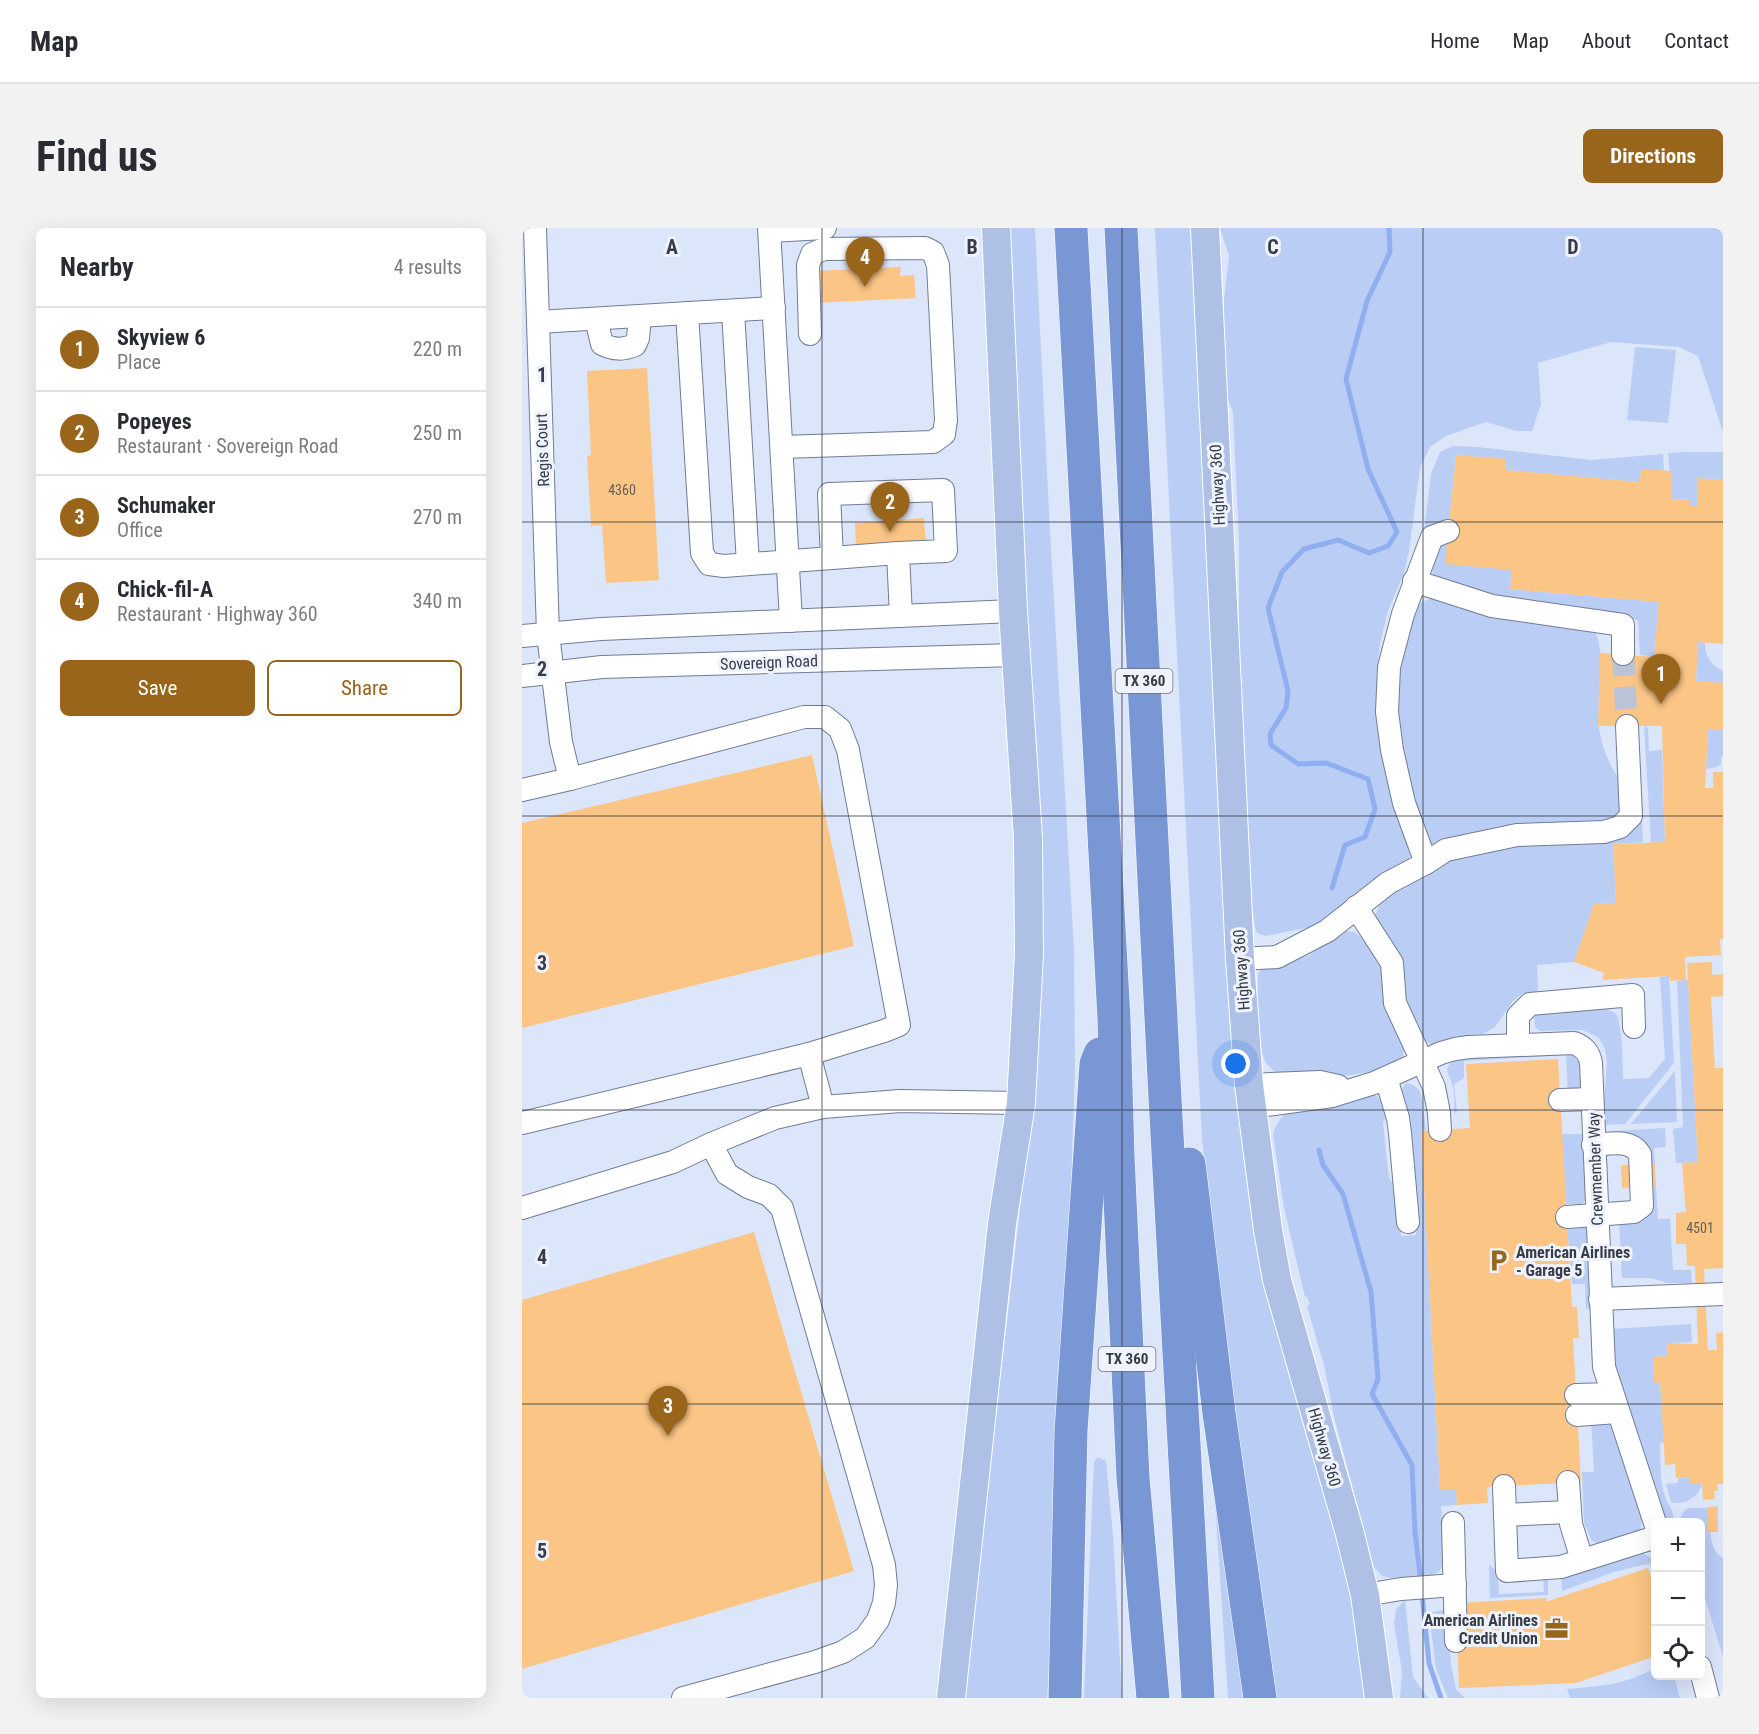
<!DOCTYPE html>
<html lang="en">
<head>
<meta charset="utf-8">
<style>
	:root { --surface:#fff; --page:#f2f2f3; --text:#2b2b33; --muted:#7c7c81; --line:#e1e1e2; --accent:#99651b }
	body { margin:0; font-family:"Roboto Condensed",sans-serif; background:var(--page); color:var(--text) }
	.controls { position:absolute; right:18px; bottom:18px; display:grid; overflow:hidden; border-radius:9px; box-shadow:0 6px 24px #0002 }
	.controls button { width:54px; height:54px; display:grid; place-items:center; padding:0; border:0; border-bottom:2px solid var(--line); background:var(--surface); color:var(--text); font:30px sans-serif }
	.you { position:absolute; left:714px; top:836px; width:21px; height:21px; margin:-15px; border:4px solid #fff; border-radius:50%; background:#1a73e8; box-shadow:0 0 0 9px #1a73e833 }
	.badge { display:grid; place-items:center; width:39px; height:39px; border-radius:50%; background:var(--accent); color:#fff; font-size:20px; font-weight:700 }
	.pin { position:absolute; translate:-50% -50px; filter:drop-shadow(0 2px 3px #0008) }
	.pin::after { content:''; position:absolute; top:32px; width:21px; height:18px; background:inherit; clip-path:polygon(0 0,100% 0,50% 100%) }
	.list { margin:0; padding:0; list-style:none }
	h2 { display:flex; justify-content:space-between; align-items:center; height:78px; margin:0; padding:0 24px; font-size:26px }
	h2 small { font-size:20px; font-weight:400; color:var(--muted) }
	.list li { display:grid; grid-template-columns:39px 1fr auto; gap:18px; align-items:center; box-sizing:border-box; height:84px; padding:0 24px; border-top:2px solid var(--line) }
	.list b { display:block; font-size:22px; white-space:nowrap }
	.list p { margin:0; font-size:20px; white-space:nowrap; color:var(--muted) }
	.list em { font-size:20px; font-style:normal; color:var(--muted) }
	.actions { display:flex; gap:12px; padding:18px 24px }
	.actions a { flex:1; padding:14px 0; border:2px solid var(--accent); border-radius:9px; text-align:center; font-size:21px; color:var(--accent) }
	.actions .main { background:var(--accent); color:#fff }
	.icon { flex:none; width:33px; height:33px; fill:none; stroke:currentColor; stroke-width:2; stroke-linecap:round; stroke-linejoin:round }
	.map { position:relative; flex:none; width:1201px; height:1470px; overflow:hidden; border-radius:9px }
	header { display:flex; align-items:center; gap:36px; box-sizing:border-box; height:84px; padding:0 30px; background:var(--surface); border-bottom:2px solid var(--line) }
	header strong { font-size:28px }
	nav { display:flex; gap:33px; margin-inline-start:auto; font-size:21px }
	.intro { display:flex; align-items:center; justify-content:space-between; box-sizing:border-box; height:144px; padding:0 36px }
	h1 { margin:0; font-size:42px }
	.button { padding:15px 27px; border-radius:9px; background:var(--accent); color:#fff; font-size:21px; font-weight:700 }
	main { display:flex; gap:36px; padding:0 36px }
	aside { flex:1; background:var(--surface); border-radius:9px; box-shadow:0 6px 24px #0002 }
	.map>svg:first-child { display:block }
	.green { fill:#bacdf5 }
	.lines { fill:none; stroke-linecap:round; stroke-linejoin:round }
	.stream { stroke:#90aff0; stroke-width:5 }
	.building { fill:#fac585 }
	.minor-tunnel { stroke:#bbc4d7; stroke-width:22; stroke-dasharray:22 11; stroke-linecap:butt }
	.minor-casing { stroke:#707c93; stroke-width:24 }
	.major-casing { stroke:#fff; stroke-width:30 }
	.highway-casing { stroke:#fff; stroke-width:34 }
	.minor { stroke:#fff; stroke-width:22 }
	.major { stroke:#afc0e6; stroke-width:28 }
	.highway { stroke:#7996d5; stroke-width:33 }
	.grid { fill:none; stroke:#373c46; stroke-width:1.5; stroke-opacity:0.55 }
	.labels { text-anchor:middle; stroke-width:6; stroke-linejoin:round; paint-order:stroke }
	.number-label { font-size:14px; fill:#685e56 }
	.shield { fill:#eef3fd; stroke:#6e737d; stroke-width:1.5 }
	.shield-label { font-size:15px; font-weight:bold; fill:#373c46 }
	.street-label { font-size:16px; fill:#373c46; stroke:#eef3fd }
	.poi-label { font-size:16px; font-weight:bold; fill:#373c46; stroke:#eef3fd; text-anchor:start }
	.grid-label { font-size:20px; text-anchor:middle; font-weight:bold; fill:#373c46; stroke:#eef3fd; stroke-width:6; stroke-linejoin:round; paint-order:stroke }
</style>
</head>
<body>
<header>
<strong>Map</strong>
<nav><a>Home</a><a>Map</a><a>About</a><a>Contact</a></nav>
</header>
<div class="intro"><h1>Find us</h1><a class="button">Directions</a></div>
<main>
<aside>
<h2>Nearby<small>4 results</small></h2>
<ul class="list">
<li><span class="badge">1</span><div><b>Skyview 6</b><p>Place</p></div><em>220 m</em></li>
<li><span class="badge">2</span><div><b>Popeyes</b><p>Restaurant · Sovereign Road</p></div><em>250 m</em></li>
<li><span class="badge">3</span><div><b>Schumaker</b><p>Office</p></div><em>270 m</em></li>
<li><span class="badge">4</span><div><b>Chick-fil-A</b><p>Restaurant · Highway 360</p></div><em>340 m</em></li>
</ul>
<div class="actions"><a class="main">Save</a><a>Share</a></div>
</aside>
<div class="map">
<svg width="1201" height="1470" viewBox="0 0 1201 1470">
	<rect width="100%" height="100%" fill="#dce6fb"/>
	<g class="green">
		<polygon points="484,0 513,0 528,304 552,722 553,837 539,1272 525,1470 441,1470 496,999 509,878"/>
		<polygon points="633,0 670,0 713,819 830,1358 847,1470 750,1470 695,1042 680,911"/>
		<polygon points="698,0 1201,0 1201,204 1176,128 1157,119 1089,114 1016,135 1019,176 1010,203 994,203 964,194 924,208 908,219 898,240 887,323 882,345 866,383 858,415 855,441 857,474 888,628 886,633 793,698 744,708 735,705 733,699 731,683 717,456 717,314 711,184 705,169 699,123 702,72 707,28"/>
		<polygon points="1113,119 1154,122 1146,195 1105,192"/>
		<polygon points="931,218 956,219 1069,232 1141,226 1142,243 1119,241 1118,254 983,242 984,231 934,227 927,298 902,303 909,246 918,224"/>
		<polygon points="1165,224 1201,224 1201,252 1175,250 1176,278 1167,278 1167,271 1150,272 1146,225"/>
		<path d="M925,317L990,342L988,361L1137,374L1132,429L1118,427L1116,392L982,374L917,356C906,340 908,334 917,318Z"/>
		<path d="M910,370L1073,404C1085,425 1073,474 1077,500C1079,512 1082,524 1088,536C1093,546 1103,556 1102,569C1102,576 1098,585 1096,591L927,618L909,617L894,587L875,491L874,445L893,377Z"/>
		<path d="M1176,414L1183,415C1183,428 1189,437 1201,443V455L1174,453Z"/>
		<polygon points="1122,498 1126,500 1127,523 1140,522 1143,614 1129,614"/>
		<polygon points="1186,501 1201,502 1201,528 1199,529 1199,536 1195,539 1184,541"/>
		<polygon points="1120,591 1121,614 1091,616 1094,675 1072,676 1052,734 1015,737 1016,764 1000,766 991,773 973,799 961,806 947,807 918,817 908,816 901,811 885,775 881,756 853,687 858,676 876,662 921,635 941,627"/>
		<path d="M824,703L832,704L838,708L857,734L882,820C882,824 881,830 878,833C862,847 780,854 760,848C754,845 746,839 743,833C736,820 735,762 736,746L741,739L786,728L816,706Z"/>
		<path d="M1147,748L1152,835L1103,896L1080,897L1085,835L1083,821L1077,810L1061,802L1018,803L1013,799L1012,788L1018,784L1080,780C1085,782 1091,783 1094,786C1100,793 1101,840 1101,851L1127,850L1143,831L1138,749Z"/>
		<polygon points="1166,752 1176,934 1154,935 1151,901 1161,899 1155,753"/>
		<path d="M1047,823L1057,834L1059,861L1046,866L1044,827L942,833V850L932,856L935,885H932C932,877 933,867 931,859C927,844 918,840 937,830Z"/>
		<polygon points="1153,843 1155,894 1109,896"/>
		<path d="M884,855C891,856 896,859 899,866L904,902L899,903L918,1261H934L935,1277L919,1278L922,1335L917,1344L910,1347L867,1350L859,1347L852,1339L812,1189L803,1141L785,1078L788,1076L785,1069H783L762,980L751,907C754,896 758,890 767,883L851,866C864,872 869,884 861,895L867,951L876,959L879,1008L894,1007L890,932L879,867L880,861Z"/>
		<polygon points="1143,900 1144,919 1132,920 1133,936 1128,937 1093,908 1092,903"/>
		<polygon points="1040,906 1061,906 1064,971 1060,976 1044,976"/>
		<polygon points="1128,959 1134,959 1136,991 1148,991 1151,1042 1169,1042 1170,1055 1146,1055 1129,1050 1100,1050 1097,993"/>
		<polygon points="1059,995 1064,999 1066,1008 1070,1080 1064,1081 1063,1056 1050,1056 1045,997"/>
		<path d="M1169,1096L1170,1114L1145,1115L1146,1128L1131,1129L1132,1154H1138L1142,1214L1138,1215C1139,1232 1137,1252 1143,1268C1147,1281 1151,1278 1152,1294H1143L1102,1165L1091,1129L1088,1101Z"/>
		<polygon points="1069,1191 1088,1192 1120,1291 1118,1302 1076,1316 1070,1313 1062,1295 1060,1244 1072,1244"/>
		<polygon points="689,1212 730,1470 706,1470"/>
		<polygon points="576,1229 584,1233 591,1308 600,1470 562,1470 572,1234"/>
		<path d="M1167,1249V1256H1180C1177,1269 1162,1278 1149,1274L1144,1256L1155,1255L1157,1250Z"/>
		<path d="M1167,1280H1188C1189,1296 1185,1321 1201,1330V1429L1179,1357L1178,1294H1159L1158,1290L1163,1282Z"/>
		<polygon points="1121,1326 1133,1331 1133,1338 1125,1336 1092,1344 1040,1363 1039,1348 1114,1327"/>
		<polygon points="967,1337 976,1344 977,1366 1022,1364 1021,1350 1026,1349 1026,1367 968,1370"/>
		<polygon points="883,1372 891,1449 906,1470 878,1470 880,1444 872,1395 874,1381"/>
		<polygon points="924,1381 929,1437 934,1461 943,1470 926,1470 914,1441 907,1385"/>
		<path d="M1132,1441H1133L1134,1448H1152L1158,1470H1048L1045,1461C1080,1458 1100,1457 1132,1441Z"/>
	</g>
	<g class="lines">
		<g class="stream">
			<polyline points="810,660 823,617 843,609 853,581 846,551 804,535 776,536 749,517 748,506 764,480 766,463 746,380 760,344 782,321 816,312 847,325 866,318 875,304 846,241 824,151 845,73 868,24 867,0"/>
			<polyline points="797,922 801,937 821,966 849,1064 856,1151 850,1166 890,1237 893,1304 899,1354"/>
			<polyline points="900,1366 907,1435 919,1470"/>
		</g>
	</g>
	<g class="building">
		<polygon points="379,39 378,48 392,47 394,70 293,75 292,43"/>
		<polygon points="125,140 137,352 84,355 80,297 69,298 65,228 69,227 65,143"/>
		<polygon points="934,227 984,231 983,242 1118,254 1119,241 1149,243 1150,272 1167,271 1167,278 1176,278 1175,250 1201,252 1201,416 1176,414 1174,453 1201,455 1201,502 1186,501 1183,560 1191,560 1191,544 1201,544 1201,711 1198,711 1199,727 1163,729 1164,752 1148,753 1147,748 1080,752 1082,745 1052,734 1072,676 1094,675 1091,616 1143,614 1140,498 1076,498 1078,425 1132,429 1137,374 988,361 990,342 923,336"/>
		<polygon points="402,290 404,313 334,318 333,295"/>
		<polygon points="290,527 332,718 0,800 0,595"/>
		<polygon points="1190,734 1190,747 1201,746 1201,768 1189,769 1193,840 1201,840 1201,1040 1182,1041 1186,1122 1195,1122 1194,1105 1201,1104 1201,1256 1195,1256 1196,1263 1192,1263 1193,1271 1181,1272 1180,1256 1167,1256 1167,1249 1154,1250 1153,1236 1143,1237 1138,1154 1132,1155 1131,1129 1146,1128 1145,1115 1176,1116 1173,1038 1165,1038 1164,1016 1154,1016 1154,985 1164,984 1160,935 1176,934 1165,735"/>
		<polygon points="1036,831 1050,1079 1055,1079 1057,1110 1051,1110 1059,1254 965,1259 966,1275 935,1277 934,1261 918,1261 899,903 948,900 944,836"/>
		<polygon points="1133,936 1134,959 1100,960 1099,937"/>
		<polygon points="232,1004 332,1343 0,1441 0,1072"/>
		<polygon points="1196,1278 1196,1304 1186,1304 1186,1279"/>
		<polygon points="1126,1340 1134,1362 1134,1428 1054,1455 937,1460 934,1375 1025,1370 1024,1373 1026,1373"/>
	</g>
	<g class="lines">
		<polyline class="minor-tunnel" points="1101,426 1105,498"/>
		<defs>
			<g id="minor">
				<polyline points="247,0 269,393"/>
				<polyline points="248,3 303,0"/>
				<polyline points="211,83 226,336"/>
				<polyline points="165,85 180,325 187,336 202,338 310,330 307,266 421,262 424,323 376,325 379,388"/>
				<path d="M74,91L80,116C92,122 101,122 113,117L116,110L118,88"/>
				<polyline points="16,94 252,80"/>
				<polyline points="260,219 411,214 422,206 424,192 416,37 411,24 403,20 302,21 290,26 286,37 288,106"/>
				<polyline points="310,330 376,325"/>
				<polyline points="892,353 970,378 1101,397 1101,426"/>
				<polyline points="0,408 79,401 491,383"/>
				<polyline points="0,448 80,439 494,427"/>
				<polyline points="0,562 48,551 39,514 26,406 13,0"/>
				<polyline points="904,635 882,575 870,522 865,484 867,439 881,386 910,309 926,303"/>
				<polyline points="834,679 870,735 873,775 912,859 917,885 918,902"/>
				<polyline points="718,731 755,729 805,703 866,655 904,635 924,622 995,607 1082,604 1098,599 1109,588 1105,498"/>
				<polyline points="996,817 996,788 1008,776 1111,767 1112,799"/>
				<polyline points="287,826 301,879"/>
				<polyline points="864,850 876,890 878,905 886,994"/>
				<polyline points="727,857 798,854 816,858"/>
				<polyline points="1038,872 1070,871"/>
				<path d="M730,879L810,868L852,855L919,825L933,821L947,819L1052,815C1062,819 1067,824 1069,835L1082,1139L1134,1298"/>
				<polyline points="0,895 287,826 362,803 377,797 326,522 318,501 303,489 282,489 48,551"/>
				<polyline points="0,980 151,934 189,916 253,890 301,879 378,873 499,875"/>
				<path d="M1045,989L1112,984L1120,978L1118,926C1108,910 1087,916 1071,917"/>
				<polyline points="1078,1071 1201,1066"/>
				<polyline points="1054,1167 1090,1166"/>
				<polyline points="1055,1187 1095,1184"/>
				<polyline points="1046,1254 1049,1296 1060,1332"/>
				<polyline points="982,1258 983,1287"/>
				<polyline points="1047,1284 983,1287 985,1343 1039,1339 1134,1309"/>
				<polyline points="931,1295 934,1413"/>
				<polyline points="843,1367 879,1361 933,1357"/>
				<polyline points="1178,1439 1186,1470"/>
				<polyline points="161,1470 293,1434 321,1424 343,1410 356,1392 362,1375 364,1357 362,1337 260,980 247,967 226,959 205,946 189,916"/>
			</g>
			<g id="major">
				<polyline points="683,0 718,731 727,857 746,1002 755,1052 828,1306 843,1367 857,1470"/>
				<polyline points="429,1470 480,996 499,875 507,726 506,610 491,383 474,0"/>
			</g>
			<g id="highway">
				<polyline points="549,0 592,791 596,928 611,1250 631,1470"/>
				<polyline points="599,0 643,870 676,1470"/>
				<polyline points="667,936 697,1185 738,1470"/>
				<polyline points="543,1470 549,1203 574,836 578,826"/>
			</g>
		</defs>
		<use href="#minor" class="minor-casing"/>
		<use href="#major" class="major-casing"/>
		<use href="#highway" class="highway-casing"/>
		<use href="#minor" class="minor"/>
		<use href="#major" class="major"/>
		<use href="#highway" class="highway"/>
	</g>
	<path class="grid" d="M300,0V1470M600,0V1470M901,0V1470M0,294H1201M0,588H1201M0,882H1201M0,1176H1201"/>
	<defs>
		<symbol id="parking-bare" viewBox="-9 -9 18 18"><path d="M-3.5-5.5H1a3.5 3.5 0 0 1 0 7H-1V5.5H-3.5ZM-1-3.4V-.6H.8a1.4 1.4 0 0 0 0-2.8Z" fill="#99651b" stroke="#eef3fd" stroke-width="2.5" paint-order="stroke"/></symbol>
		<symbol id="office-bare" viewBox="-9 -9 18 18"><path d="M-6-3h4V-5.5h4V-3h4V5H-6ZM-1-4.5V-3h2v-1.5ZM-6 0V1H6V0Z" fill="#99651b" stroke="#eef3fd" stroke-width="2.5" paint-order="stroke"/></symbol>
	</defs>
	<g fill-rule="evenodd">
		<use href="#parking-bare" x="960" y="1016" width="33" height="33"/>
		<use href="#office-bare" x="1018" y="1384" width="33" height="33"/>
	</g>
	<g class="labels">
		<g class="number-label">
			<text x="100" y="267">4360</text>
			<text x="1178" y="1005">4501</text>
		</g>
		<g class="shield">
			<rect x="593.5" y="441" width="57" height="24" rx="4.5"/>
			<rect x="576.5" y="1119" width="57" height="24" rx="4.5"/>
		</g>
		<g class="shield-label">
			<text x="622" y="458">TX 360</text>
			<text x="605" y="1136">TX 360</text>
		</g>
		<g class="street-label">
			<text transform="translate(20 222) rotate(-92)" y="6">Regis Court</text>
			<text transform="translate(695 257) rotate(-93)" y="6">Highway 360</text>
			<text transform="translate(247 434) rotate(-2)" y="6">Sovereign Road</text>
			<text transform="translate(719 742) rotate(-94)" y="6">Highway 360</text>
			<text transform="translate(1073 941) rotate(-92)" y="6">Crewmember Way</text>
			<text transform="translate(803 1219) rotate(74)" y="6">Highway 360</text>
		</g>
		<g class="poi-label">
			<text x="994" y="1030">American Airlines<tspan x="994" dy="18">- Garage 5</tspan></text>
			<text x="1016" y="1398" text-anchor="end">American Airlines<tspan x="1016" dy="18">Credit Union</tspan></text>
		</g>
	</g>
	<g class="grid-label">
		<text x="150" y="26">A</text>
		<text x="450" y="26">B</text>
		<text x="751" y="26">C</text>
		<text x="1051" y="26">D</text>
		<text x="20" y="154">1</text>
		<text x="20" y="448">2</text>
		<text x="20" y="742">3</text>
		<text x="20" y="1036">4</text>
		<text x="20" y="1330">5</text>
	</g>
</svg>
<div class="controls">
<button>+</button>
<button>−</button>
<button><svg class="icon" aria-label="locate" viewBox="0 0 24 24"><circle cx="12" cy="12" r="6"/><path d="M12 2v4M12 18v4M2 12h4M18 12h4"/></svg></button>
</div>
<div class="you"></div>
<div class="pin badge" style="left:1139px;top:476px">1</div>
<div class="pin badge" style="left:368px;top:304px">2</div>
<div class="pin badge" style="left:146px;top:1208px">3</div>
<div class="pin badge" style="left:343px;top:59px">4</div>
</div>
</main>
</body>
</html>
